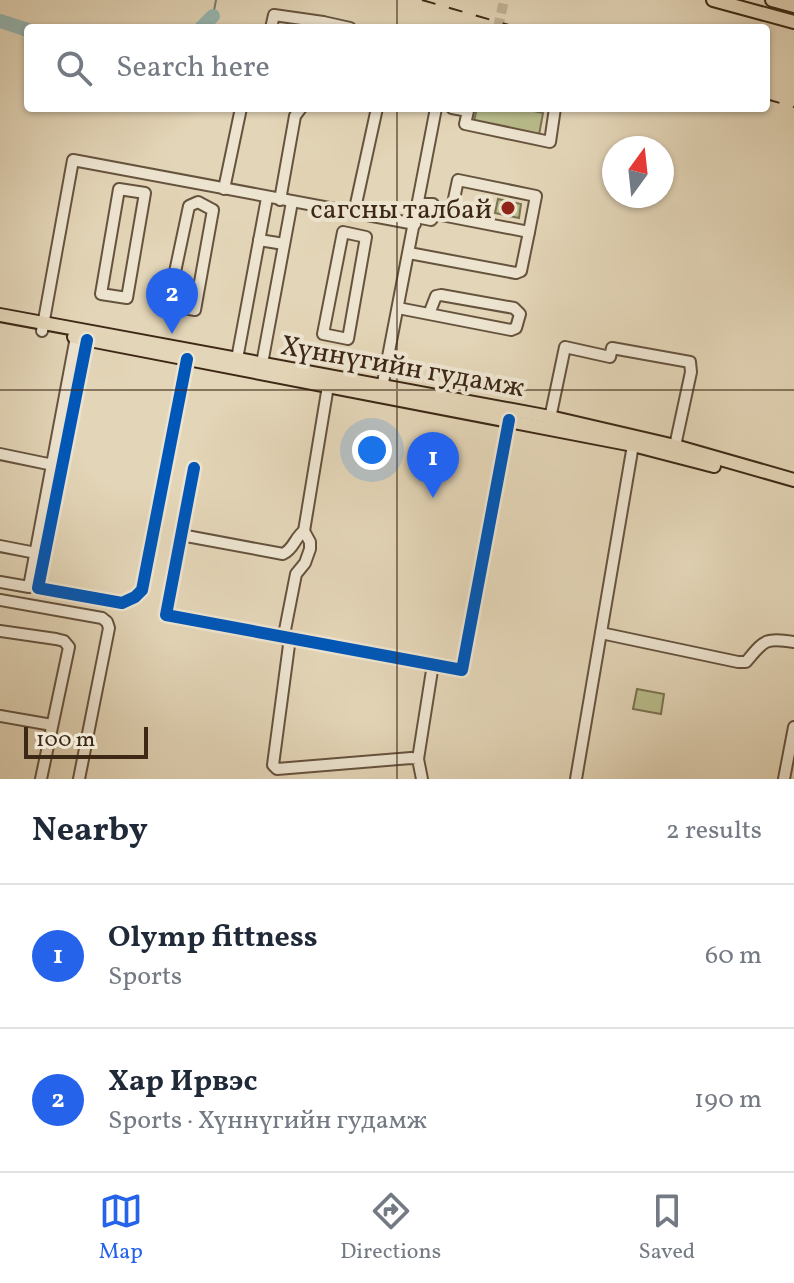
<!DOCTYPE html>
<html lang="en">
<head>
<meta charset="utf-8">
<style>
	:root { --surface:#fff; --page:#f2f2f3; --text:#1f2937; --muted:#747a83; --line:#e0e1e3; --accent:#2563eb }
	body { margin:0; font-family:Vollkorn,serif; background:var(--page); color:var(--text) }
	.compass { position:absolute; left:602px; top:136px; width:72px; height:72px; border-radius:50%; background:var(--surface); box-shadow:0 2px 6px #0004; rotate:15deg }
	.scale { position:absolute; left:24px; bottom:20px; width:124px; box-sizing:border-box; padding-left:8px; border:4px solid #3d2816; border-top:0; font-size:22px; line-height:28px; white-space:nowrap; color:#3d2816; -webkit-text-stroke:6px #ede4d0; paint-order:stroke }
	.you { position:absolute; left:372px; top:450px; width:28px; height:28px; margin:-20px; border:6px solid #fff; border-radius:50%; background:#1a73e8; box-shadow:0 0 0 12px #1a73e833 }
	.badge { display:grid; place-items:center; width:52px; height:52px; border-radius:50%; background:var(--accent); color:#fff; font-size:26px; font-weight:700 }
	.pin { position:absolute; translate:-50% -66px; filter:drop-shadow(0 2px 4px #0008) }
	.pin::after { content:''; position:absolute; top:42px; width:28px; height:24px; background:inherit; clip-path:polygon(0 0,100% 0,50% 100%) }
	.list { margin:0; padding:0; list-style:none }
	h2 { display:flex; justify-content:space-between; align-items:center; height:104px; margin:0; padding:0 32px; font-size:34px }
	h2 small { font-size:26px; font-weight:400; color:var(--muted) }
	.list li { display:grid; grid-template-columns:52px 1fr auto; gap:24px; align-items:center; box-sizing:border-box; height:144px; padding:0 32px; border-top:2px solid var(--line) }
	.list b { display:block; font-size:30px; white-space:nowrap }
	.list p { margin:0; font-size:26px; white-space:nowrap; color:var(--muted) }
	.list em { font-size:26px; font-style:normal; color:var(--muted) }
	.icon { flex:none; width:44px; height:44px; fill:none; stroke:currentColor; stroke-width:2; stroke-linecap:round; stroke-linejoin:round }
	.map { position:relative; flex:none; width:794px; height:779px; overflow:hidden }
	.search { position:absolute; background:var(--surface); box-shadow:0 2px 6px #0004; left:24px; right:24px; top:24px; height:88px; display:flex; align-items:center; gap:20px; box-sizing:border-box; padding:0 28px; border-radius:8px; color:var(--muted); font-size:30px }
	.sheet { height:392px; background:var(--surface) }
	nav { display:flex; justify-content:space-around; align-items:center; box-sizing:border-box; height:112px; border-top:2px solid var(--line); background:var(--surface); font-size:22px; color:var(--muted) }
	nav a { display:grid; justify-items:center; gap:4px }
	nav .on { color:var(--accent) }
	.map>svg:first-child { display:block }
	.green { fill:#b9bc8b; stroke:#7b7250; stroke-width:2 }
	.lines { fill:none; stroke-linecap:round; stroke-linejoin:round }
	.stream { stroke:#727e74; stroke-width:2 }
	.river { stroke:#96b8b3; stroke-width:14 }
	.minor-tunnel { stroke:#c2b297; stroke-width:10; stroke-dasharray:10 5; stroke-linecap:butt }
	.minor-casing { stroke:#66533e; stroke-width:14 }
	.major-casing { stroke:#3d2816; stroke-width:16 }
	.minor { stroke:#ede4d0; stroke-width:10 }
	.major { stroke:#e3d5b7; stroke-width:12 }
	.rail { stroke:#3d2816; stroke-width:2; stroke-dasharray:14 14; stroke-linecap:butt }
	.cycleway-casing { stroke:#ede4d0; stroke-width:17 }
	.cycleway { stroke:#0057b8; stroke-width:12 }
	.grid { fill:none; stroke:#3d2816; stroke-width:2; stroke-opacity:0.55 }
	.poi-dot { fill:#8f2418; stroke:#ede4d0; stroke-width:3 }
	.labels { text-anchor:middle; stroke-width:8; stroke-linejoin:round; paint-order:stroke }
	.poi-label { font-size:28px; fill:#3d2816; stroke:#ede4d0; text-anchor:end }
	.street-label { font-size:28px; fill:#3d2816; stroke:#ede4d0 }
</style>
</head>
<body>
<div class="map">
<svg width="794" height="779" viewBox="0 0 794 779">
	<rect width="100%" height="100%" fill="#e3d5b7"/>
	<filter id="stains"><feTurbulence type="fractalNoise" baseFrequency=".0025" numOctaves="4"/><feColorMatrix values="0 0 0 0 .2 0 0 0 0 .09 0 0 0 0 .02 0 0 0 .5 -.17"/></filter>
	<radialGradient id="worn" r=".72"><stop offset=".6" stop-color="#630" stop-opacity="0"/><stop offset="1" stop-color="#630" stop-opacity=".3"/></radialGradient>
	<g class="green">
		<polygon points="477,108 520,108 543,113 539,135 474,121"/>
		<polygon points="498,199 521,204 519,218 495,213"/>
		<polygon points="637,689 664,694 661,714 633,709"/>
	</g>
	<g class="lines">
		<polyline class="stream" points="213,16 216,0"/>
		<g class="river">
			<polyline points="0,21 28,30"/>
			<polyline points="201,28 213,16"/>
		</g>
		<polyline class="minor-tunnel" points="498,28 504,0"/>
		<defs>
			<g id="minor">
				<polyline points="271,28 274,15 323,22"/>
				<polyline points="322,28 323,22 350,28"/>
				<polyline points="452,108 468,111 465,124 550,142 555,108"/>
				<polygon points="119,189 145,193 127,298 101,294"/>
				<polyline points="224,189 241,108"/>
				<polyline points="280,200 295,116 301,108"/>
				<polygon points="198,202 213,210 195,310 168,305 189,206"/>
				<polyline points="354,213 377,108"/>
				<polyline points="416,217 431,220 436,214 529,232 536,196 458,180 451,213 436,210 433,204 419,204"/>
				<polygon points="343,232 366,237 348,339 323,334"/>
				<polyline points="259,240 284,244"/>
				<polyline points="409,253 516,273 521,271 529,232"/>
				<polyline points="398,308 511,330 516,328 520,314 514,308 441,295 436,296 429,314"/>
				<polyline points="42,331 73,160 415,224"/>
				<polyline points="87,340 38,588 122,603 135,597 142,590 187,359"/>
				<polyline points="237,359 267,198"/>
				<polyline points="261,369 292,202"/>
				<polyline points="381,393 436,108"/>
				<polyline points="549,423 565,347 610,357 612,348 690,362 691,372 675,446"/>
				<polyline points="0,454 53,465"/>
				<polyline points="194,468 166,615 462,670 509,420"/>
				<path d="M181,535L283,554C294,549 295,537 304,531"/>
				<polyline points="0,546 36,553"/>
				<polyline points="0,582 29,587 76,337"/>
				<polyline points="0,600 102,618 107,622 109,628 79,779"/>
				<polyline points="0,631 56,639 64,641 69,647 41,779"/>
				<path d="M601,633L738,662H746C764,641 764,637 794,642"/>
				<polyline points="284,635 296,574 305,563 310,549 310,542 304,531 328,386"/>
				<polyline points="285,636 289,645 273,765 277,769 411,758 418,759 422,779"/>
				<polyline points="0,716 52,725"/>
				<polyline points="418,759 433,664"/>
				<polyline points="576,779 633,445"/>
				<polyline points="784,779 794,727"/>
			</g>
			<g id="major">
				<polyline points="713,0 794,22"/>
				<polyline points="772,0 794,6"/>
				<polyline points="0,315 550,417 675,446 794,480"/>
				<polyline points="74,337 633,445 714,466"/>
			</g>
		</defs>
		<use href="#minor" class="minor-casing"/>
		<use href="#major" class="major-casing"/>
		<use href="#minor" class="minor"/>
		<use href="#major" class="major"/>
		<g class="rail">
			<polyline points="422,0 519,28"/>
			<polyline points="766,99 794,107"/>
		</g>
		<defs>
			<g id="cycleway">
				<polyline points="87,340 38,588 122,603 135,597 142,590 187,359"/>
				<polyline points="194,468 166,615 462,670 509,420"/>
			</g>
		</defs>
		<use href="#cycleway" class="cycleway-casing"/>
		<use href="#cycleway" class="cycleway"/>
	</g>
	<path class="grid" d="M397,0V28M397,108V779M0,390H794"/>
	<circle class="poi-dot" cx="508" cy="208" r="8"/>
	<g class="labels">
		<g class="poi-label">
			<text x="492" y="218">сагсны талбай</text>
		</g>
		<g class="street-label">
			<text transform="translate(403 365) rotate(10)" y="10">Хүннүгийн гудамж</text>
		</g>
	</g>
	<rect width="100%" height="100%" filter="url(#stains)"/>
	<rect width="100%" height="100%" fill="url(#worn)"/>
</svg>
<svg class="compass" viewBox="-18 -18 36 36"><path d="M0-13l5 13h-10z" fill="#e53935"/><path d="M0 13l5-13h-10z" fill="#747a83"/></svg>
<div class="scale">100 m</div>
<div class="you"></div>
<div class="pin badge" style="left:433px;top:498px">1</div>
<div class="pin badge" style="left:172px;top:334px">2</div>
<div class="search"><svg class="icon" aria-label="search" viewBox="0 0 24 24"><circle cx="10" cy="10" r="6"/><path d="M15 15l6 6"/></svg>Search here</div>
</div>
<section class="sheet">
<h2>Nearby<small>2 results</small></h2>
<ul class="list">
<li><span class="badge">1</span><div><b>Olymp fittness</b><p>Sports</p></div><em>60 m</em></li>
<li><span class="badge">2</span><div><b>Хар Ирвэс</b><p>Sports · Хүннүгийн гудамж</p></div><em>190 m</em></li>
</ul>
</section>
<nav>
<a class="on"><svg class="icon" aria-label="map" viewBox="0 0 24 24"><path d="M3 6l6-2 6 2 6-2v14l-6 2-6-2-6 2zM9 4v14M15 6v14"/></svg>Map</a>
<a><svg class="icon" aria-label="directions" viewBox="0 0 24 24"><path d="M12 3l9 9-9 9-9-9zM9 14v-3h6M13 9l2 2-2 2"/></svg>Directions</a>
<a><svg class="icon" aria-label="saved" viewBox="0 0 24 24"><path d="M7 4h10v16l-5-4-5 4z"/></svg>Saved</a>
</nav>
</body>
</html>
